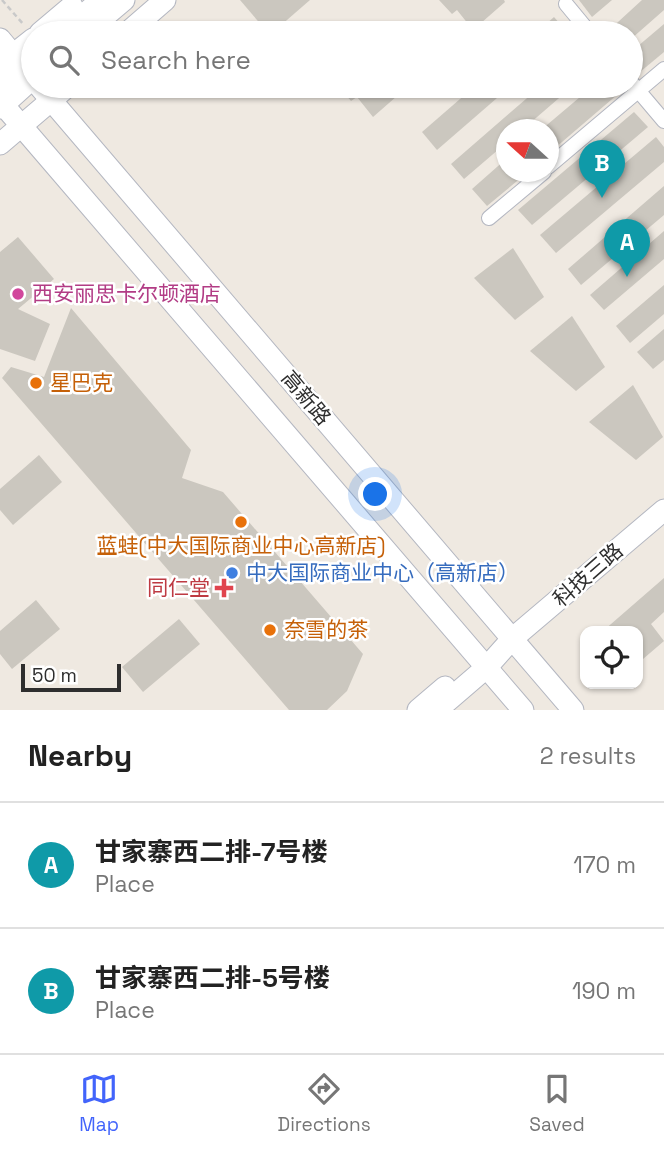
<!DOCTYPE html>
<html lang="en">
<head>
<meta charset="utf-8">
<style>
	:root { --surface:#fff; --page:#f2f2f2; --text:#222; --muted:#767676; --line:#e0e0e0; --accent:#4264fb }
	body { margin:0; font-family:"Space Grotesk","Noto Sans SC",sans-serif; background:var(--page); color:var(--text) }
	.controls { position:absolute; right:21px; bottom:21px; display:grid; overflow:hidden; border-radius:14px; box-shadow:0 2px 5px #0004 }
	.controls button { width:63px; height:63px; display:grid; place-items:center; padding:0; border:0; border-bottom:2px solid var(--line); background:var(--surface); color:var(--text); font:35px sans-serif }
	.compass { position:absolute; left:496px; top:119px; width:63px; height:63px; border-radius:50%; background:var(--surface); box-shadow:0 2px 5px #0004; rotate:291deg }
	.scale { position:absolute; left:21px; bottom:18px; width:100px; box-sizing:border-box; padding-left:7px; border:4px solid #2e2e2e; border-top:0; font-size:19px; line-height:24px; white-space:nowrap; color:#2e2e2e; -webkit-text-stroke:5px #fff; paint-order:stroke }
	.you { position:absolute; left:376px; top:495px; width:24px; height:24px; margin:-18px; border:5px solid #fff; border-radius:50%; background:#1a73e8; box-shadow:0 0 0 10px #1a73e833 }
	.badge { display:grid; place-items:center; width:46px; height:46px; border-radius:50%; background:var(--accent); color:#fff; font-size:23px; font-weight:700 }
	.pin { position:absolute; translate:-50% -58px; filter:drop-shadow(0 2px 4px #0008) }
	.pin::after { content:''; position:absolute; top:37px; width:24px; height:21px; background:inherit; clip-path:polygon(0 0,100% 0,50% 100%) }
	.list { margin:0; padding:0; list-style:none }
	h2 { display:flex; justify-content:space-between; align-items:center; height:91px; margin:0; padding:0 28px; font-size:30px }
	h2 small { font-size:23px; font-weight:400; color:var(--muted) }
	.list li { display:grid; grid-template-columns:46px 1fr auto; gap:21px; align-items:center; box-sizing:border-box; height:126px; padding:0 28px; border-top:2px solid var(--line) }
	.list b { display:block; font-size:26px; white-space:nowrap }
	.list p { margin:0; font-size:23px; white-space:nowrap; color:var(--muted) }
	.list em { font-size:23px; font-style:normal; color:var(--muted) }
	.icon { flex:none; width:38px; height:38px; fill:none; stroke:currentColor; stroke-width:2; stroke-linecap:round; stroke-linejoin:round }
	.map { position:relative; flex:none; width:664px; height:710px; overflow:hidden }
	.search { position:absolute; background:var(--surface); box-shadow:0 2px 5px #0004; left:21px; right:21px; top:21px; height:77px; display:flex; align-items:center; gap:18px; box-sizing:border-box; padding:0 24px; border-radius:38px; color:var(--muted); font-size:26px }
	.sheet { height:343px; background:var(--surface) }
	nav { display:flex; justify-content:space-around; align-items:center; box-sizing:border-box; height:98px; border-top:2px solid var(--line); background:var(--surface); font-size:19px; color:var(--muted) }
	nav a { display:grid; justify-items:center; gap:4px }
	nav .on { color:var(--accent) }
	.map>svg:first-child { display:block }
	.building { fill:#cbc7bf }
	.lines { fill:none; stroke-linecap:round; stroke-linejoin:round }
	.street-casing { stroke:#b4b7c1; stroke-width:16 }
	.secondary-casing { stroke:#b4b7c1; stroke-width:23 }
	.path { stroke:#c9c9c9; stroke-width:2.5; stroke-dasharray:5 3.5; stroke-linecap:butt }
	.street { stroke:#fff; stroke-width:14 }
	.secondary { stroke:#fff; stroke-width:21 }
	.hotel-dot { fill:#d1479c; stroke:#fff; stroke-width:2.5 }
	.food-dot { fill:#e8710a; stroke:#fff; stroke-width:2.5 }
	.shop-dot { fill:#3f7fe0; stroke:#fff; stroke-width:2.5 }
	.health-dot { fill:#e0444e; stroke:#fff; stroke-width:2.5 }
	.labels { text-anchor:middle; stroke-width:5; stroke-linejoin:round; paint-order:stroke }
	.hotel-label { font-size:21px; fill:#b23c85; stroke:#fff; text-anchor:start }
	.food-label { font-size:21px; fill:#c56008; stroke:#fff; text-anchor:start }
	.street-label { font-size:21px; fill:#2e2e2e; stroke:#fff }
	.shop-label { font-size:21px; fill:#366cbe; stroke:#fff; text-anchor:start }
	.health-label { font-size:21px; fill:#be3a42; stroke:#fff; text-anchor:end }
</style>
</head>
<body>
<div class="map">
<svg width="664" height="710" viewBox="0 0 664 710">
	<rect width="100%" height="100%" fill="#efe9e1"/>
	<g class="building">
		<polygon points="240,0 310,0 272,33 268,33"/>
		<polygon points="439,0 504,0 505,2 473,30 457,10 452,14"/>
		<polygon points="579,0 612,0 592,17"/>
		<polygon points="642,0 664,0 664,10 631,39 631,33 606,33"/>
		<polygon points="554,17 568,33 536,33"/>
		<polygon points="664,24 664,52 640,72 631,61 631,52"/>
		<polygon points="338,86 402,86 405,89 373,117 357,97 351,101"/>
		<polygon points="475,86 511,86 437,150 422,132"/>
		<polygon points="541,86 573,86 522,130 506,130 506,143 464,179 451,164"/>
		<polygon points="593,86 612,86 618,94 548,154 548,130 541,130"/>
		<polygon points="634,112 648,127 532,225 518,210"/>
		<polygon points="656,137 664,147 664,162 556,253 540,235"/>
		<polygon points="506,159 506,172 528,172 487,206 472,189"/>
		<polygon points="664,186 664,215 581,285 568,269"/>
		<polygon points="664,231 664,259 604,310 590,295"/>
		<polygon points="18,237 54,279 18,309 50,324 35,361 0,349 0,252"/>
		<polygon points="513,248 544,297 515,320 474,278"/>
		<polygon points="664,285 664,314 630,343 616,326"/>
		<polygon points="71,308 191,450 182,478 223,492 363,654 347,691 327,710 289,710 2,378 11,367 44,377"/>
		<polygon points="572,316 605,367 576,391 530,351"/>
		<polygon points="664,329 664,360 653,369 637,352"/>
		<polygon points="633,385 663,437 636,460 589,422"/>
		<polygon points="39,455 62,482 13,525 0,510 0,489"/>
		<polygon points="664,578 664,612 651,624 664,641 643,659 638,653 638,631 603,631"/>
		<polygon points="36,600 60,629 12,669 0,654 0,631"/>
		<polygon points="179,619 200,644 143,692 122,667"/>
	</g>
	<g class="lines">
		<defs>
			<g id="street">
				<polyline points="566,4 590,33"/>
				<polyline points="631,82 664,121"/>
				<polyline points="548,167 664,69"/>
				<polyline points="489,218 544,172"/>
			</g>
			<g id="secondary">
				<polyline points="40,33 72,6"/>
				<polyline points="62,33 101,0"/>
				<polyline points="85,33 124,0"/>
				<polyline points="127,33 165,0"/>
				<polyline points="0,39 33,79"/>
				<polyline points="0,65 33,39"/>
				<polyline points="39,86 573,710"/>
				<polyline points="0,87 32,59"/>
				<polyline points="0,101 523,710"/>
				<polyline points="0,108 33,78"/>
				<polyline points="0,144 68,86"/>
				<polyline points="418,710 445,687"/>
				<polyline points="437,710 487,667 512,639 664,510"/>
			</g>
		</defs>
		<use href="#street" class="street-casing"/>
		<use href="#secondary" class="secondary-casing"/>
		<polyline class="path" points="2,0 24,25"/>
		<use href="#street" class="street"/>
		<use href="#secondary" class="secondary"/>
	</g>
	<circle class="hotel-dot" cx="18" cy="294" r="7"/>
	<g class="food-dot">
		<circle cx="36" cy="383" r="7"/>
		<circle cx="241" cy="522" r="7"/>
		<circle cx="270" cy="630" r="7"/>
	</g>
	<circle class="shop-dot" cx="232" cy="573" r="7"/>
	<path class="health-dot" d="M220.5 577.5h7v7h7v7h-7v7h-7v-7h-7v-7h7z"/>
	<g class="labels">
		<g class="hotel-label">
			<text x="32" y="301">西安丽思卡尔顿酒店</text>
		</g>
		<g class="food-label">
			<text x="50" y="390">星巴克</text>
			<text x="241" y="553" text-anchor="middle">蓝蛙(中大国际商业中心高新店)</text>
			<text x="284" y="637">奈雪的茶</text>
		</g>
		<g class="street-label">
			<text transform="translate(306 398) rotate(50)" y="7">高新路</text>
			<text transform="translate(588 575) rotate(-41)" y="7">科技三路</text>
		</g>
		<g class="shop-label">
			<text x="246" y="580">中大国际商业中心（高新店）</text>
		</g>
		<g class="health-label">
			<text x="210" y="595">同仁堂</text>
		</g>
	</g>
</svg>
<div class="controls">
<button><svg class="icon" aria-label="locate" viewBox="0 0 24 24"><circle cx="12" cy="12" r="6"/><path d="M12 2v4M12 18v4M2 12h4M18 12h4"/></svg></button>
</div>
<svg class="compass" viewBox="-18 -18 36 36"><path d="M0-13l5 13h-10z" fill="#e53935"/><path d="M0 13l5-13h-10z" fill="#767676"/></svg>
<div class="scale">50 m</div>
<div class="you"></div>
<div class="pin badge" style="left:627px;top:277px;background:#0f9aa8">A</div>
<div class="pin badge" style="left:602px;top:198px;background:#0f9aa8">B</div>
<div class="search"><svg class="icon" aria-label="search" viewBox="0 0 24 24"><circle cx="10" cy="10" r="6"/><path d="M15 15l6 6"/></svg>Search here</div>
</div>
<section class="sheet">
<h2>Nearby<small>2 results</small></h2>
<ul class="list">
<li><span class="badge" style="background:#0f9aa8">A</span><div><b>甘家寨西二排-7号楼</b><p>Place</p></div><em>170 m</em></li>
<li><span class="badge" style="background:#0f9aa8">B</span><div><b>甘家寨西二排-5号楼</b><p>Place</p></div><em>190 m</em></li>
</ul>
</section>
<nav>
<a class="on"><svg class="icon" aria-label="map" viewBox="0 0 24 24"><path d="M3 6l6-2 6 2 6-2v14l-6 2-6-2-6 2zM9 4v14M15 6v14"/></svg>Map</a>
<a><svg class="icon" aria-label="directions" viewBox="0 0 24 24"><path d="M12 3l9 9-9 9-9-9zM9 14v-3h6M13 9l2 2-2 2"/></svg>Directions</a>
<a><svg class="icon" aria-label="saved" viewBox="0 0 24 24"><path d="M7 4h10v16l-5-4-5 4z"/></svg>Saved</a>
</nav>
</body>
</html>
